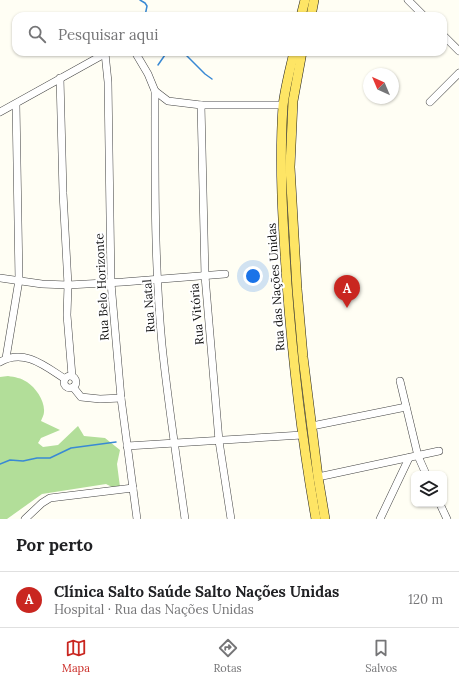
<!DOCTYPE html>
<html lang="pt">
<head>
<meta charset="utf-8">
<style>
	:root { --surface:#fff; --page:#f6f6f6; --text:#202124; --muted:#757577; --line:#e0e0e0; --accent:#c92620 }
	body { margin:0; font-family:Lora,serif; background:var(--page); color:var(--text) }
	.controls { position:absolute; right:12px; bottom:12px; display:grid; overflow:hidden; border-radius:8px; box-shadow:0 1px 3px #0004 }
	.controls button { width:36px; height:36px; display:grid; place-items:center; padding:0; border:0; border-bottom:1px solid var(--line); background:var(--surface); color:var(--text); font:20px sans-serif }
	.compass { position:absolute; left:363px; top:68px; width:36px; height:36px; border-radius:50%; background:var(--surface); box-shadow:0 1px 3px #0004; rotate:316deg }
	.you { position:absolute; left:253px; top:276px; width:14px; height:14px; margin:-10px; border:3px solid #fff; border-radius:50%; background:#1a73e8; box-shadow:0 0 0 6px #1a73e833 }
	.badge { display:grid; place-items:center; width:26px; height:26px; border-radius:50%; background:var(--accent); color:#fff; font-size:13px; font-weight:700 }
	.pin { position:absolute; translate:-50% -33px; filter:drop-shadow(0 1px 2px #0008) }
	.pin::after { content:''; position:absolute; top:21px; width:14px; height:12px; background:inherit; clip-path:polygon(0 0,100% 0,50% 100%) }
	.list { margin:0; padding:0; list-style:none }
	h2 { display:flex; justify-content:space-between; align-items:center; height:52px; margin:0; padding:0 16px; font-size:17px }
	h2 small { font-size:13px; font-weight:400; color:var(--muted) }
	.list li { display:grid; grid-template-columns:26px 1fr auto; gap:12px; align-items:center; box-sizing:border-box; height:56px; padding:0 16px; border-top:1px solid var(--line) }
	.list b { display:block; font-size:15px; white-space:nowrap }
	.list p { margin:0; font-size:13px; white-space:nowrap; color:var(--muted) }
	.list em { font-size:13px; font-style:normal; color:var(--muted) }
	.icon { flex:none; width:22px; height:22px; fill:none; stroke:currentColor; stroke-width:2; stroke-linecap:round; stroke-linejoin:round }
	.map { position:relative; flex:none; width:459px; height:519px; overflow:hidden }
	.search { position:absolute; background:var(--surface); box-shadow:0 1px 3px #0004; left:12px; right:12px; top:12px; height:44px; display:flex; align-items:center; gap:10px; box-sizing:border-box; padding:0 14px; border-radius:12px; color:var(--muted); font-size:15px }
	.sheet { height:108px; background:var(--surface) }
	nav { display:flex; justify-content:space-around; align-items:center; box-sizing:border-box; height:56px; border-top:1px solid var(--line); background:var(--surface); font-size:11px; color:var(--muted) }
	nav a { display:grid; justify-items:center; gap:2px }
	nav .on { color:var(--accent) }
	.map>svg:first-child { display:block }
	.forest { fill:#b2de99 }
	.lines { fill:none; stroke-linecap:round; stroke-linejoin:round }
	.stream { stroke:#3989d4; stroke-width:1.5 }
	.minor-casing { stroke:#434343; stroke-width:8 }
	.major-casing { stroke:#212121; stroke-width:10 }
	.minor { stroke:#fff; stroke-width:7 }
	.major { stroke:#fee565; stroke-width:9 }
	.labels { text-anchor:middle; stroke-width:4; stroke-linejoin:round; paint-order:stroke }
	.street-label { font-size:12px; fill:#101010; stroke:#fff }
</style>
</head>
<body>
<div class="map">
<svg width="459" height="519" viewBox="0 0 459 519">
	<rect width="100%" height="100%" fill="#fffef4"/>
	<path class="forest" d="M8,376C15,377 21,378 27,382C36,388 45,401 44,412C44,415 42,418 41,421L60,430L41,438L38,443L43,447L58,445L78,426L84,436L105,438L120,450L117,464L120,487H112L106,484L42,494L7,519H0V377Z"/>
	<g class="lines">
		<g class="stream">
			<polyline points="140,0 145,3 147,6 145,16"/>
			<polyline points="183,52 205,74 212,79"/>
			<polyline points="158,65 167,52"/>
			<polyline points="0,464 10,460 23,461 37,458 50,458 71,448 116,442"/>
		</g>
		<defs>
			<g id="minor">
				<polyline points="408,0 424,16"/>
				<polyline points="443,35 459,51"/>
				<polyline points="135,52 148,74 155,91 168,101 201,105 283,105"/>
				<polyline points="105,53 108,82 111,283 121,398 137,519"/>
				<polyline points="60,78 63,193 68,285 67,315 72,376"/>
				<path d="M155,91C155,175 154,260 162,345C168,403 177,461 185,519"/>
				<polyline points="430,102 459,73"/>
				<polyline points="201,105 205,276 219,441 231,519"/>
				<polyline points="0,112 108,52"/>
				<polyline points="0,278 42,284 68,285 123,282 225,274"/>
				<polyline points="6,358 19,280 16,104"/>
				<path d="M0,362C24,348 45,366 65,379"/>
				<circle cx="70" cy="382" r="6"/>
				<polyline points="400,381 418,456 426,474"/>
				<polyline points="73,387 81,397 100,399 121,398"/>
				<polyline points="312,426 406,407"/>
				<polyline points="127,446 302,435"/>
				<polyline points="318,477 439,451"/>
				<polyline points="440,504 447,519"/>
				<polyline points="25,519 42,503 50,498 133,488"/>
				<polyline points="380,519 409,458"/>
			</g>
			<g id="major">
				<polyline points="301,16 305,0"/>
				<polyline points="311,16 314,0"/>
				<path d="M294,52C290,70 285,88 283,106C279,165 283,225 287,284C293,363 302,441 316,519"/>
				<polyline points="302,52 293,101 290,167 297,289 303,357 318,477 325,519"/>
			</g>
		</defs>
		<use href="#minor" class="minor-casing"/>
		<use href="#major" class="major-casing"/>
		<use href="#minor" class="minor"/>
		<use href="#major" class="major"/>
	</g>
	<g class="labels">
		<g class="street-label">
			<text transform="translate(102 287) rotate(-93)" y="4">Rua Belo Horizonte</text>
			<text transform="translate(276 287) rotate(-94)" y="4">Rua das Nações Unidas</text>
			<text transform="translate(149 306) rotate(-94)" y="4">Rua Natal</text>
			<text transform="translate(197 314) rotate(-95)" y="4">Rua Vitória</text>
		</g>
	</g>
</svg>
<div class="controls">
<button><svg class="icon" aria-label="layers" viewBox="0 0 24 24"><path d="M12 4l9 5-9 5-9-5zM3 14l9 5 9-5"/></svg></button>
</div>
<svg class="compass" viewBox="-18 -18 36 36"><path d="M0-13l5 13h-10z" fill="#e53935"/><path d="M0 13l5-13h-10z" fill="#757577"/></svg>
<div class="you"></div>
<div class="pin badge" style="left:347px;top:308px">A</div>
<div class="search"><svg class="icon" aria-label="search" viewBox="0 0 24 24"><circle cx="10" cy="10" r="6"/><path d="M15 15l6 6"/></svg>Pesquisar aqui</div>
</div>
<section class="sheet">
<h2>Por perto<small></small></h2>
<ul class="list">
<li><span class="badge">A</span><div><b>Clínica Salto Saúde Salto Nações Unidas</b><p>Hospital · Rua das Nações Unidas</p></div><em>120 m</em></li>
</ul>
</section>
<nav>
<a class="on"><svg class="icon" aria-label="map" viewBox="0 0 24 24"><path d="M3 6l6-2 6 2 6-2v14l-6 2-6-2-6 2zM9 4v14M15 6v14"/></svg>Mapa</a>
<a><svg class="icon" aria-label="directions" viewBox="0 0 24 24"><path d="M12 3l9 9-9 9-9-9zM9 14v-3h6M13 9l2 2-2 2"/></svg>Rotas</a>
<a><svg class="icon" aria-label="saved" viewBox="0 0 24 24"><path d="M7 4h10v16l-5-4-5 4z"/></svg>Salvos</a>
</nav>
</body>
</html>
